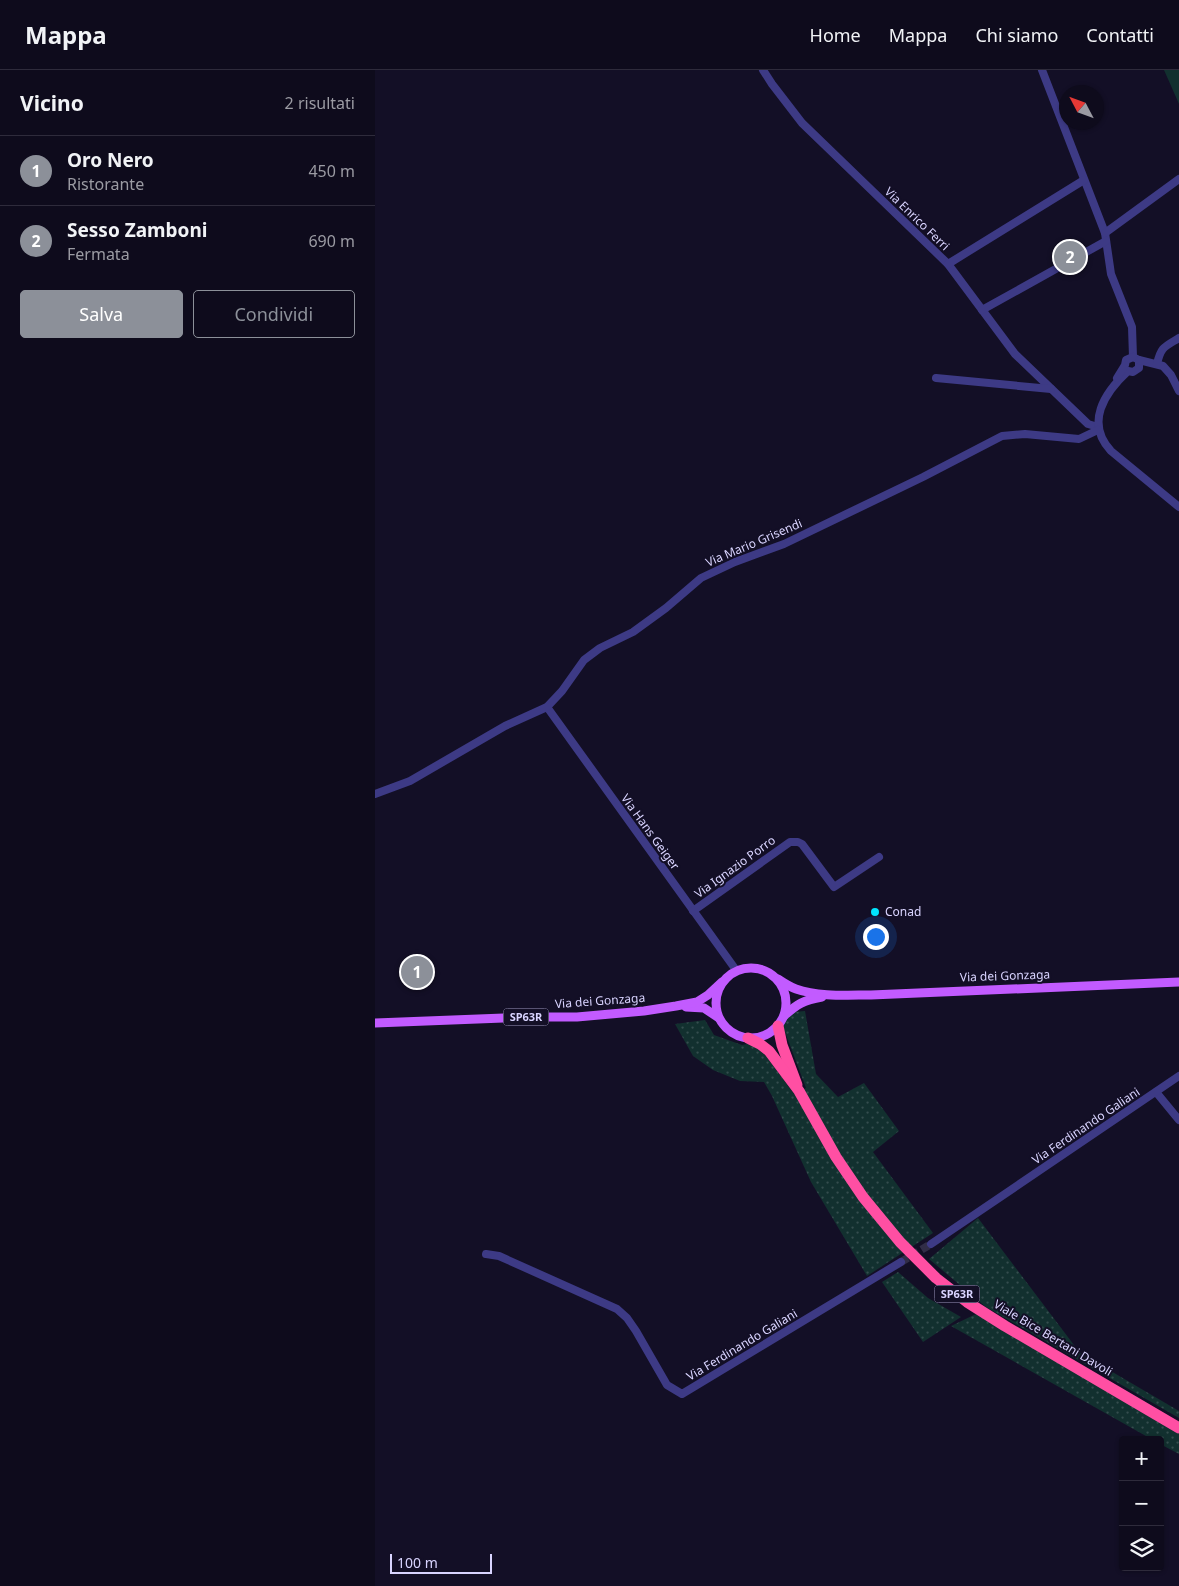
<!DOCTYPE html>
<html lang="it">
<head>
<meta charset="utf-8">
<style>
	:root { --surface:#0e0b1c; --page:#171425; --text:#f1f3f6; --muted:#9b9ba3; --line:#2e2b3b; --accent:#8c9099 }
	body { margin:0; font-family:"Noto Sans",sans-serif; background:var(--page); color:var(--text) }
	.controls { position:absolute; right:15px; bottom:15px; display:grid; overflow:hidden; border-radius:5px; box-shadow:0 1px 4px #0004 }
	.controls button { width:45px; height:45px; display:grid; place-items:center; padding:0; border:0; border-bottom:1px solid var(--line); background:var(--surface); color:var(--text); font:25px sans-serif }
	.compass { position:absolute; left:684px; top:15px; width:45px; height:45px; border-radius:50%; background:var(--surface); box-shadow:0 1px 4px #0004; rotate:311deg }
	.scale { position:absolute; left:15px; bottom:12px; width:102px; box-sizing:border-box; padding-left:5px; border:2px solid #d9d4ff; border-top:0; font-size:14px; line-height:18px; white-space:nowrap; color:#d9d4ff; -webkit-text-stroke:4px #130f26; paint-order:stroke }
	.you { position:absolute; left:500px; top:866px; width:18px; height:18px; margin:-12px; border:4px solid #fff; border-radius:50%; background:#1a73e8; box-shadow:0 0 0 8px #1a73e833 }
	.badge { display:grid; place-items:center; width:32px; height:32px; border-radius:50%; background:var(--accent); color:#fff; font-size:16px; font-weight:700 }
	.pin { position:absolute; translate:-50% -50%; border:2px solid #fff; box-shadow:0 1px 5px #0006 }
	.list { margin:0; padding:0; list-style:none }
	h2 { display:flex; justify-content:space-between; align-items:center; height:65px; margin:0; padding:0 20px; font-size:21px }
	h2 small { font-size:16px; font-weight:400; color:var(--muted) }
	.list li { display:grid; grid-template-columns:32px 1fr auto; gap:15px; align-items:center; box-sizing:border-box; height:70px; padding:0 20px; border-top:1px solid var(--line) }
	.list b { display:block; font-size:19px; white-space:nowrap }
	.list p { margin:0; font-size:16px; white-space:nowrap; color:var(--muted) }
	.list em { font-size:16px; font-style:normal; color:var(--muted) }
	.actions { display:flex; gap:10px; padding:15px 20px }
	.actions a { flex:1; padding:11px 0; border:1px solid var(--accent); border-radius:5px; text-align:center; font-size:18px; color:var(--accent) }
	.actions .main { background:var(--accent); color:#fff }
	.icon { flex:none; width:28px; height:28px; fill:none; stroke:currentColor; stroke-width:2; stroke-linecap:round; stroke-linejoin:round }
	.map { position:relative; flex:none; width:804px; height:1516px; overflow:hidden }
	header { display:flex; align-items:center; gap:30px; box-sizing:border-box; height:70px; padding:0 25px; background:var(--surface); border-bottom:1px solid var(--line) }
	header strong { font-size:24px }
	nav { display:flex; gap:28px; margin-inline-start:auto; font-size:18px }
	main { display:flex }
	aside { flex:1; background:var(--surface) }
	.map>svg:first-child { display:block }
	.grass { fill:url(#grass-dots) }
	.pitch { fill:#12302f }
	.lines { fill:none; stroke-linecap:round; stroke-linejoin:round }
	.minor-tunnel { stroke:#312d47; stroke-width:8; stroke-dasharray:8 4; stroke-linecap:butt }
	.minor { stroke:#3d3a85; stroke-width:8 }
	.major { stroke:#c25bff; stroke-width:9 }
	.highway { stroke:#ff4fa3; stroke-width:11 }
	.poi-dot { fill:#00e5ff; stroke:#130f26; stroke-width:2 }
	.labels { text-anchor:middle; stroke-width:4; stroke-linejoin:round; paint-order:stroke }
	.shield { fill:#130f26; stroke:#9e99be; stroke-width:1 }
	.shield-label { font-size:11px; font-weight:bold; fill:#d9d4ff }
	.street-label { font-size:12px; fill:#d9d4ff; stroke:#130f26 }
	.poi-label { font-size:12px; fill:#d9d4ff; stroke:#130f26; text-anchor:start }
</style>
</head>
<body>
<header>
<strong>Mappa</strong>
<nav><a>Home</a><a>Mappa</a><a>Chi siamo</a><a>Contatti</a></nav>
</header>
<main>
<aside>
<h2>Vicino<small>2 risultati</small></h2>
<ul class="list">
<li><span class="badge">1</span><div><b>Oro Nero</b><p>Ristorante</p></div><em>450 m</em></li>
<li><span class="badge">2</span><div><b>Sesso Zamboni</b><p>Fermata</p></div><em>690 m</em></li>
</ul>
<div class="actions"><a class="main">Salva</a><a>Condividi</a></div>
</aside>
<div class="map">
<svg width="804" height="1516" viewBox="0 0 804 1516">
	<defs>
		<pattern id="grass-dots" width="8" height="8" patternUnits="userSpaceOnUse" patternTransform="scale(1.25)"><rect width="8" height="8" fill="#12302f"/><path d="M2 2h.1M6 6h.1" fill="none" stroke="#344d4e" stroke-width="1.8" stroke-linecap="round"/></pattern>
	</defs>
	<rect width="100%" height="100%" fill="#130f26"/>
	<g class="grass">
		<polygon points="430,941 441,1004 463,1027 489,1013 524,1061 498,1082 558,1163 492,1206 436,1112 397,1026 389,1012 365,1011 338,1000 318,986 300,954 330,950 339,965 367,975 377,973 391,986 419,1024 431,1018 407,954 419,942"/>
		<polygon points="603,1148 705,1283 804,1341 804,1348 611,1237 554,1189"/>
		<polygon points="523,1202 553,1228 586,1247 548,1272 507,1212"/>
		<polygon points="601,1244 804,1364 804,1384 785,1374 785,1370 778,1370 576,1256"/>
	</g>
	<polygon class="pitch" points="789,0 804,0 804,34"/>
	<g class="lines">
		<polyline class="minor-tunnel" points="526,1192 556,1174"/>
		<g class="minor">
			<polyline points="388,0 397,14 427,53 573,194 640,284 713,354 723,357"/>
			<polyline points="667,0 730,163 736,204 757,257 758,287"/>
			<polyline points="730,163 804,109"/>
			<polyline points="573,194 709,110"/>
			<polyline points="607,240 731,171"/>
			<path d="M758,287L764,290V298L758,302L753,301C729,323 710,353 736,381L804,437"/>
			<polyline points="764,290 788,296 796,305 804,321"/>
			<path d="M782,294C786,277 789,277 804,268"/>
			<polyline points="561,308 676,319"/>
			<polyline points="742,308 750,295 751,290 758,287"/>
			<polyline points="172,637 361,900"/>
			<polyline points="0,724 35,711 130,656 172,637 187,621 209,590 225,578 258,562 291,538 326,508 360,492 409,474 548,407 627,366 650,364 704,369 723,360"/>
			<polyline points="318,841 415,772 423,772 427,774 459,817 504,787"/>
			<polyline points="781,1022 804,1050"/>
			<polyline points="556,1174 804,1006"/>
			<polyline points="111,1184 124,1186 242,1239 252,1248 261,1261 292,1315 307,1324 526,1192"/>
		</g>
		<g class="major">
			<circle cx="376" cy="933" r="35"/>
			<path d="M403,909C409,913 415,917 421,919C444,927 472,925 496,925L804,912"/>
			<polyline points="311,937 329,938 344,948"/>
			<path d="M409,946C422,934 429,930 447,927"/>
			<polyline points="0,953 155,947 202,947 269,941 301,936 322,932 333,925 347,912"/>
		</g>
		<g class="highway">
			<polyline points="403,956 407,975 422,1015"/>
			<polyline points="373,968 385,974 394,981 424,1021 461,1087 488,1127 525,1172 561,1208 592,1232 630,1256 804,1358"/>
		</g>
	</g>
	<circle class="poi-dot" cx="500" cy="842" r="5"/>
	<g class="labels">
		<g class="shield">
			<rect x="128.5" y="938.5" width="45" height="17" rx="4"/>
			<rect x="559.5" y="1215.5" width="45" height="17" rx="4"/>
		</g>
		<g class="shield-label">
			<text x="151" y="951">SP63R</text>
			<text x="582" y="1228">SP63R</text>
		</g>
		<g class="street-label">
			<text transform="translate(542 149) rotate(44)" y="4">Via Enrico Ferri</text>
			<text transform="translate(379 473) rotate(-23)" y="4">Via Mario Grisendi</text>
			<text transform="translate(275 762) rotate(54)" y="4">Via Hans Geiger</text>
			<text transform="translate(360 797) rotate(-36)" y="4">Via Ignazio Porro</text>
			<text transform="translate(630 906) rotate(-2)" y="4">Via dei Gonzaga</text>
			<text transform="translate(225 931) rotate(-4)" y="4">Via dei Gonzaga</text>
			<text transform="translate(711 1056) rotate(-34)" y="4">Via Ferdinando Galiani</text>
			<text transform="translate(678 1268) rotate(31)" y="4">Viale Bice Bertani Davoli</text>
			<text transform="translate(367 1275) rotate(-31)" y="4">Via Ferdinando Galiani</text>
		</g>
		<g class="poi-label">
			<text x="510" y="846">Conad</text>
		</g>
	</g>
</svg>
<div class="controls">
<button>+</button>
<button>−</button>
<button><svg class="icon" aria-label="layers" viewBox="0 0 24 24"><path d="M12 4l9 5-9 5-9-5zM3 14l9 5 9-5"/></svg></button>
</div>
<svg class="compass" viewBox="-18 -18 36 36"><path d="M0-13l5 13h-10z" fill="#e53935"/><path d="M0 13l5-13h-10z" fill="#9b9ba3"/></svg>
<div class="scale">100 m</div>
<div class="you"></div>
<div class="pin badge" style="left:42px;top:902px">1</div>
<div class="pin badge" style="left:695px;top:187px">2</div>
</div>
</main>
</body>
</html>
